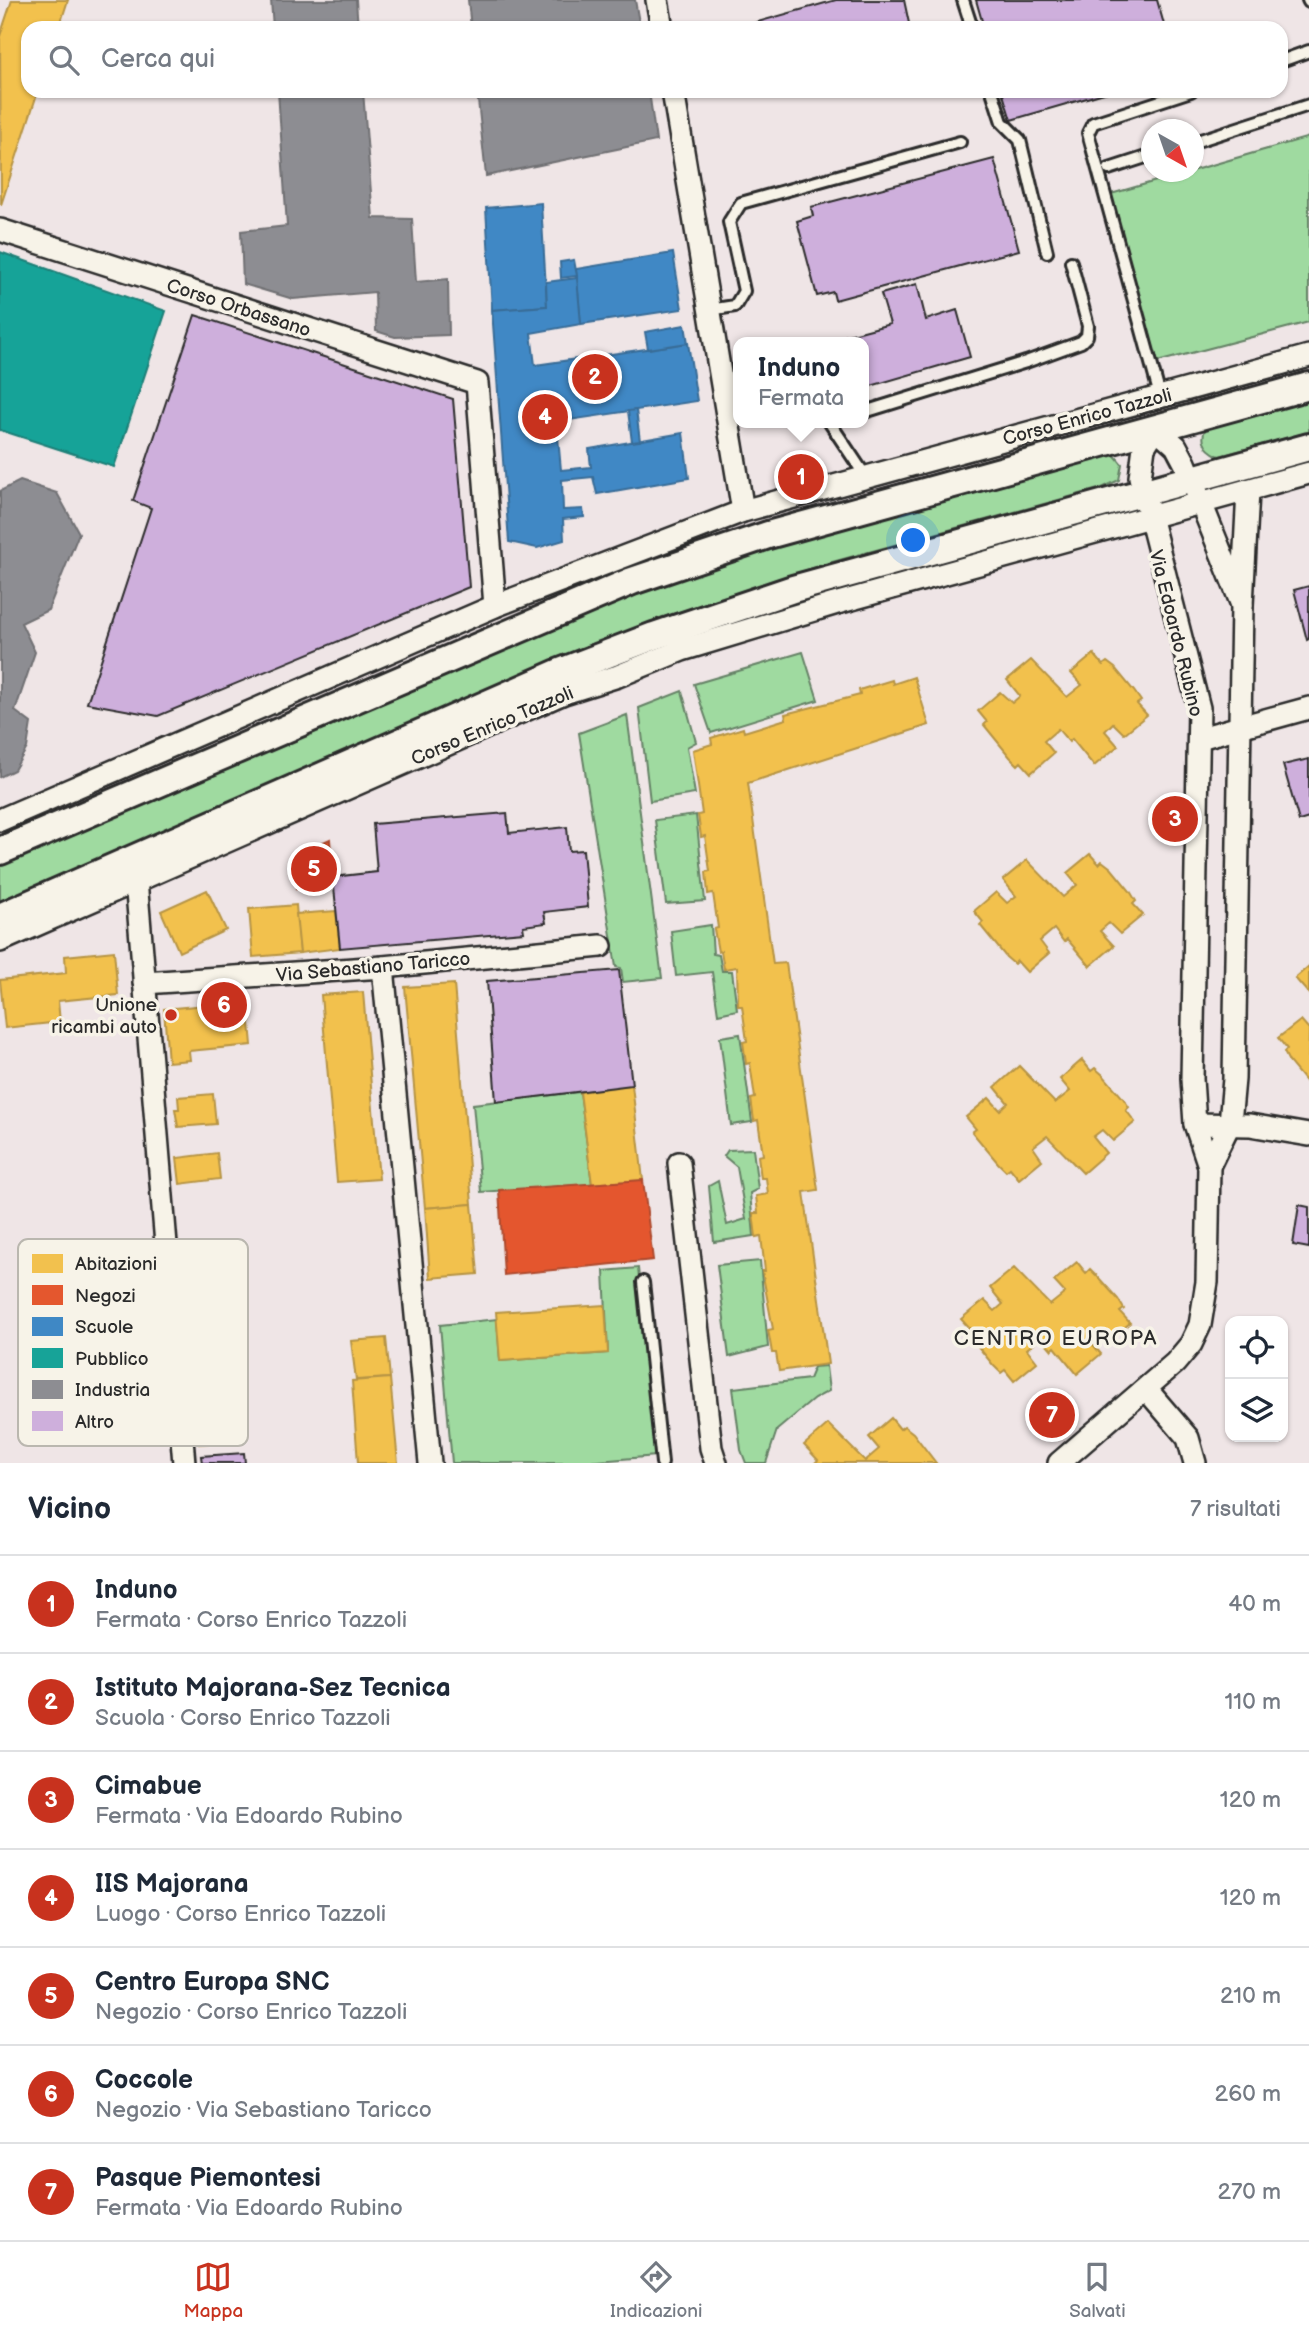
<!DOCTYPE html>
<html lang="it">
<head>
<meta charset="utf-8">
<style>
	:root { --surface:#fff; --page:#f2f2f3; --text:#1f2937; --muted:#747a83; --line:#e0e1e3; --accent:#c8321e }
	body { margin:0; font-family:"Balsamiq Sans",sans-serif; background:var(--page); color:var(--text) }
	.controls { position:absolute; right:21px; bottom:21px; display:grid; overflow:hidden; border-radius:14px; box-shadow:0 2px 5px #0004 }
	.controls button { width:63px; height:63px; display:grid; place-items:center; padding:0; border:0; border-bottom:2px solid var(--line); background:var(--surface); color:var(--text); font:35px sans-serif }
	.compass { position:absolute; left:1141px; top:119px; width:63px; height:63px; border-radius:50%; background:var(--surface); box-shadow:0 2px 5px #0004; rotate:140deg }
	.you { position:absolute; left:914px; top:541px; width:24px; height:24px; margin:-18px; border:5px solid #fff; border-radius:50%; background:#1a73e8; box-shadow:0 0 0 10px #1a73e833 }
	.badge { display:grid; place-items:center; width:46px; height:46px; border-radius:50%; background:var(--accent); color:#fff; font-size:23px; font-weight:700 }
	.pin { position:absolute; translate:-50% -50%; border:4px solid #fff; box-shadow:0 2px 7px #0006 }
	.popup { position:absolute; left:733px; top:337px; width:136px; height:91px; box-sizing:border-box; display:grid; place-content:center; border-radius:14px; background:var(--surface); filter:drop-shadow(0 2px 5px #0005); font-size:23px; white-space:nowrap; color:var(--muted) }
	.popup b { font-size:26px; color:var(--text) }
	.popup::after { content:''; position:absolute; left:50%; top:100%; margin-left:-14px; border:14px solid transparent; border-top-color:var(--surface) }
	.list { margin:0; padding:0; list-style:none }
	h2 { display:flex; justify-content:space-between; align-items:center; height:91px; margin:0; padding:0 28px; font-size:30px }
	h2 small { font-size:23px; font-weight:400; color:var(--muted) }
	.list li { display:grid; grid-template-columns:46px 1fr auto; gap:21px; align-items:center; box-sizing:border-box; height:98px; padding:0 28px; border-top:2px solid var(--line) }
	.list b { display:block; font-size:26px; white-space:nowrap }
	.list p { margin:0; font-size:23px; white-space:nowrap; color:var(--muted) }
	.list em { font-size:23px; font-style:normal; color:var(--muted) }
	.icon { flex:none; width:38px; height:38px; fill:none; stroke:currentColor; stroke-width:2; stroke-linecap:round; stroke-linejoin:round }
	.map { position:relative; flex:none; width:1309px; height:1463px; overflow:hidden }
	.search { position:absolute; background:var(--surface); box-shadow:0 2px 5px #0004; left:21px; right:21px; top:21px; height:77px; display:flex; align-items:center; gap:18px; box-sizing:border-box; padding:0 24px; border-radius:21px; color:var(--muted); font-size:26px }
	.sheet { height:777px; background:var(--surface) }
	nav { display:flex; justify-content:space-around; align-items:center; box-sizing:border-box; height:98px; border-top:2px solid var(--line); background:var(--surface); font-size:19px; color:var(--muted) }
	nav a { display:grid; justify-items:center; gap:4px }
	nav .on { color:var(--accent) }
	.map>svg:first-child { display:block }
	.green { fill:#9fdaa0; stroke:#658266; stroke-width:2 }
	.homes { fill:#f2c14e; stroke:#b69444; stroke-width:2 }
	.shops { fill:#e4572e; stroke:#ac4a2d; stroke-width:2 }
	.schools { fill:#3f88c5; stroke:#396c97; stroke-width:2 }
	.public { fill:#17a398; stroke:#1d7f77; stroke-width:2 }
	.industry { fill:#8d8d92; stroke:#707073; stroke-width:2 }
	.building { fill:#ceafdc; stroke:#2b2b2b; stroke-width:2 }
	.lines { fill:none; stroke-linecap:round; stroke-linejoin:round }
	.service-casing { stroke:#2b2b2b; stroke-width:16 }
	.minor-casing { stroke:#2b2b2b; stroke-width:26 }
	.tertiary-casing { stroke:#2b2b2b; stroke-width:32 }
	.service { stroke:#f7f3e8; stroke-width:10 }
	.minor { stroke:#f7f3e8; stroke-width:21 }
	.tertiary { stroke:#f7f3e8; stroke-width:26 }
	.poi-dot { fill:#c8321e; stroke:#f7f3e8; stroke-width:2.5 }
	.labels { text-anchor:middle; stroke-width:7; stroke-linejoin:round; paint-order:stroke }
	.street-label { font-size:19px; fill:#2b2b2b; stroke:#f7f3e8 }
	.poi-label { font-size:19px; fill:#2b2b2b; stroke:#f7f3e8; text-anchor:end }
	.neighbourhood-label { font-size:21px; letter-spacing:2px; fill:#2b2b2b; stroke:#f7f3e8 }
	.key { fill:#f7f3e8; stroke:#bab7af; stroke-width:2 }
	.key-label { font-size:19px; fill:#2b2b2b }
</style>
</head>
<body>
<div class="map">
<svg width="1309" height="1463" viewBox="0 0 1309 1463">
	<rect width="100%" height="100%" fill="#efe5e6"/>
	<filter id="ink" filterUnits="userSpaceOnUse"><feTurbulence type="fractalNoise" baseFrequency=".0143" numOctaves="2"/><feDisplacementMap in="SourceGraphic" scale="14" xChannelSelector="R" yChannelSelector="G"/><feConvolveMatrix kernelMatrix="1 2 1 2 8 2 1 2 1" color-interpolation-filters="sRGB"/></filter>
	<g filter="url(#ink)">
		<g class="green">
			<polygon points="1309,137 1309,322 1157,362 1111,194"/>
			<path d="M1309,395V432L1219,456C1203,449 1198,437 1210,422Z"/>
			<polygon points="1112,452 1122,464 1119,480 1102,488 825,564 658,619 553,660 0,902 0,864 539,628 725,557"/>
			<polygon points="803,652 818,700 711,733 694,684"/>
			<polygon points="682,691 696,742 687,747 695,794 650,801 639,708"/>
			<polygon points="627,715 662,978 623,982 621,968 616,967 579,733"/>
			<polygon points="696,815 705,901 666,904 655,820"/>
			<polygon points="711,925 713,954 719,955 722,971 732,971 737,1010 718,1014 712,972 676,976 671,931"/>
			<polygon points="740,1034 752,1122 731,1125 720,1037"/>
			<polygon points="580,1092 592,1184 481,1192 473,1104"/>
			<polygon points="753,1149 758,1189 750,1193 754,1236 714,1242 709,1186 718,1181 727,1225 746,1219 737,1167 724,1156 728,1150"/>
			<polygon points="760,1261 768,1347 729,1357 717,1265"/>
			<polygon points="638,1268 656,1456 575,1463 452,1463 440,1325 497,1319 500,1361 608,1353 604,1271"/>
			<polygon points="826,1366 829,1391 814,1399 777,1430 766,1463 746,1463 741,1450 733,1388 809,1379 814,1367"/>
		</g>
		<g class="homes">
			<polygon points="12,0 68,0 59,28 28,28 28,91 38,91 1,205 0,36"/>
			<polygon points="1094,654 1103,665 1107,662 1115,668 1134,691 1141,701 1137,704 1147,715 1124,734 1113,723 1105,731 1118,746 1094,766 1072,739 1069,742 1058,729 1044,741 1054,753 1031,773 1021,762 1018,765 1010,757 984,725 987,722 978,711 1000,692 1012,703 1020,696 1007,680 1031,660 1067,697 1082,685 1071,673"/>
			<polygon points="914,677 929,725 748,783 773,964 786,963 818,1190 804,1192 828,1364 779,1371 776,1353 772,1353 768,1330 773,1329 762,1271 765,1271 761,1236 756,1237 753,1213 758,1213 756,1196 768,1194 766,1178 761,1178 758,1156 763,1155 758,1120 754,1121 751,1099 755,1098 750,1063 746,1064 743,1042 747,1041 742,1006 738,1006 737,967 724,969 721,951 718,952 714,929 718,928 713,893 708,894 706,872 710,871 705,836 701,837 698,815 702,814 693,750 712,744 711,738 743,728 744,732 786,719 785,714 860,695 859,690 892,680 893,684"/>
			<polygon points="1090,854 1099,864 1102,861 1111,868 1130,891 1136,901 1133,904 1143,915 1120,934 1109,923 1100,931 1114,946 1090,966 1067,939 1064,942 1054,929 1040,941 1049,953 1027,972 1017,961 1014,964 1006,957 980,925 983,922 974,911 996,892 1007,903 1016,896 1003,880 1027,860 1063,897 1077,885 1067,873"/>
			<polygon points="207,890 226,930 179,952 161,911"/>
			<polygon points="296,905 300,953 253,957 249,909"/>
			<polygon points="336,911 340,948 300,953 296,914"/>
			<polygon points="114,951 118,995 58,1001 60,1022 5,1028 0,980 66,973 65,956"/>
			<polygon points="1309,966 1309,994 1295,978"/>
			<polygon points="454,984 472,1204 425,1208 405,987"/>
			<polygon points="363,992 379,1179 337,1182 321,995"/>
			<polygon points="248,1001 252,1045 189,1051 190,1060 168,1062 164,1009"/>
			<polygon points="1301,1020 1309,1029 1308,1085 1289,1062 1284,1052 1287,1049 1278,1038"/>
			<polygon points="1082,1060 1091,1071 1095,1068 1103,1075 1123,1098 1129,1107 1126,1110 1135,1122 1113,1141 1102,1130 1093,1137 1106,1153 1083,1173 1047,1136 1033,1147 1042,1160 1019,1179 1010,1168 1006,1171 998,1163 972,1132 976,1129 966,1117 989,1098 1000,1110 1008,1103 995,1087 1019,1066 1055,1103 1070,1091 1060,1079"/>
			<polygon points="632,1085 643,1180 592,1184 580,1092"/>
			<polygon points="213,1094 216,1124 178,1127 175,1109 179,1109 178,1097"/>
			<polygon points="217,1153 220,1179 180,1184 177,1158"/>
			<polygon points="472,1204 478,1274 430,1278 425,1208"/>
			<polygon points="1077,1262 1086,1273 1090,1269 1098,1277 1118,1299 1124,1309 1120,1312 1130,1323 1107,1342 1097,1331 1088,1339 1101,1354 1077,1374 1055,1347 1052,1350 1041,1337 1027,1349 1037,1362 1014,1381 1005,1370 1001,1373 993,1365 967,1333 971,1330 961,1319 984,1300 995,1311 1003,1304 990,1288 1014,1268 1050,1305 1065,1293 1054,1281"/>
			<polygon points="605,1305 608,1353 500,1361 496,1312"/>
			<polygon points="386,1338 390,1378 356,1380 351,1341"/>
			<polygon points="390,1378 398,1463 358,1463 352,1381"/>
			<polygon points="241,1407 243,1440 199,1444 196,1410"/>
			<polygon points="891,1418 900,1429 904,1426 913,1433 936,1463 815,1463 818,1460 804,1445 828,1424 865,1461 879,1449 869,1437"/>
		</g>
		<g class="shops">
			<polygon points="330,839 333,884 296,889 297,854"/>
			<polygon points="643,1180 653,1260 504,1275 499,1190"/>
		</g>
		<g class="schools">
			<polygon points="541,203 547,306 492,310 486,208"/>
			<polygon points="673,253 682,309 581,324 576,269"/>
			<polygon points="574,260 577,276 561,278 560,262"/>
			<polygon points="577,278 581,324 531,333 535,365 688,343 697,401 549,423 549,437 558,437 561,470 591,467 589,449 683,433 689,478 597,494 593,477 562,480 563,510 583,509 584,517 563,519 564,540 537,548 509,542 492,310 547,306 546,282"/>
			<polygon points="685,325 688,343 648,349 645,332"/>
			<polygon points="636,410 640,441 632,442 628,411"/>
		</g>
		<polygon class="public" points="0,252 166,311 114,467 0,430"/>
		<g class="industry">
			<polygon points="271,0 356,0 358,28 273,28"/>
			<polygon points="468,0 635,0 640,28 471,28"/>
			<polygon points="278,91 363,91 373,218 412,219 416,282 448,279 449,335 395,337 376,331 375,292 293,299 243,284 241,231 287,226"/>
			<polygon points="477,91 649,91 656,141 486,176"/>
			<polygon points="20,481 57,493 79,533 48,610 21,623 35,652 15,711 31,723 27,748 14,770 0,777 0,491"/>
		</g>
		<g class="building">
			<polygon points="836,0 904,0 910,28 736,28"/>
			<polygon points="976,0 1157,0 1165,28 984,28"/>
			<polygon points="1002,91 1111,91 1011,120"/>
			<polygon points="994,159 1019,250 835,300 833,292 817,296 797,221 813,216 811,207"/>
			<polygon points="917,284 926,320 957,310 970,357 864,388 864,342 822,342 890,324 881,294"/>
			<polygon points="195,315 453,399 469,587 158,716 87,703 151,508 133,501"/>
			<polygon points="1309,586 1309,639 1307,640 1294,590"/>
			<polygon points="1309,759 1309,818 1299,821 1283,765"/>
			<polygon points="507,813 509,833 567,827 569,851 583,850 588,907 544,912 546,923 523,926 524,932 340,948 333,877 377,872 373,824"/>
			<polygon points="619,970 632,1085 496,1102 487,981"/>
			<polygon points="1299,1205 1309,1207 1309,1248 1293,1245"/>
			<polygon points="244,1453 245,1463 202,1463 201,1456"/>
		</g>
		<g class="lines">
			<defs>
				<g id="service">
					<polyline points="963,0 972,28"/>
					<polyline points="1308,0 1309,2"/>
					<polyline points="1281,61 1309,51"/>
					<polyline points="992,91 1002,122 1020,140 1047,252"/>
					<polyline points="1194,142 1309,105"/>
					<polyline points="1109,169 1152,155"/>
					<polyline points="709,310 735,306 744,291 729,222 741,203 960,142"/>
					<polyline points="1160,396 1088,133 1093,123 1191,91"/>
					<polyline points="864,412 1026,362 1081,342 1087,336 1088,326 1071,262"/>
					<polyline points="830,423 866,477"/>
					<polyline points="643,1282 662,1463"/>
				</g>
				<g id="minor">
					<polyline points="657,0 662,28"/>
					<polyline points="673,91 743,511"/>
					<polyline points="0,230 477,383 495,606"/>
					<polyline points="1200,738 1309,708"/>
					<polyline points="0,820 495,606 743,511 1309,356"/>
					<polyline points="136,880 184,1463"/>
					<polyline points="0,941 564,693 618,676 682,650 834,604 1309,473"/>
					<polyline points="383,967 430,1463"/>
					<polyline points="144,983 383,967 601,946"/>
					<polyline points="1195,1124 1250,1125 1309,1135"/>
					<polyline points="679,1163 711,1448 716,1463"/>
					<polyline points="1209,1166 1230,1123 1234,1079 1242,605 1248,491"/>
					<polyline points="1147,1390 1188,1438 1195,1463"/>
					<polyline points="1059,1463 1175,1363 1191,1344 1200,1325 1207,1282 1209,1166 1195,1124 1192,1079 1199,708 1140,477 1144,447 1156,428 1176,446 1185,463 1242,605"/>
				</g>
				<g id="tertiary">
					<polyline points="0,851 632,581 768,535 1309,386"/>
					<polyline points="0,917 558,673 654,636 793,589 1309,447"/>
				</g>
			</defs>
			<use href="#service" class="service-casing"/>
			<use href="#minor" class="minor-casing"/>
			<use href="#tertiary" class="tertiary-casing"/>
			<use href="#service" class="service"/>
			<use href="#minor" class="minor"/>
			<use href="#tertiary" class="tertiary"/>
		</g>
	</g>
	<circle class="poi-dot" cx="171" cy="1015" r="7"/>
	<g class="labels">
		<g class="street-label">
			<text transform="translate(239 307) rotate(18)" y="7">Corso Orbassano</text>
			<text transform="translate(1087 416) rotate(-15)" y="7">Corso Enrico Tazzoli</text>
			<text transform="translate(1177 633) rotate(76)" y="7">Via Edoardo Rubino</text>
			<text transform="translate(492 725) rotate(-23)" y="7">Corso Enrico Tazzoli</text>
			<text transform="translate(373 966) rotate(-5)" y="7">Via Sebastiano Taricco</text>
		</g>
		<g class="poi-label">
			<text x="157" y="1011">Unione<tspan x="157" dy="22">ricambi auto</tspan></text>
		</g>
		<g class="neighbourhood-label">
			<text x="1056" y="1345">CENTRO EUROPA</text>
		</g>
	</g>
	<rect x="18" y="1239" width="230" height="207" rx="10" class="key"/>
	<rect x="32" y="1254" width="31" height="19" fill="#f2c14e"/>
	<rect x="32" y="1285" width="31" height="20" fill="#e4572e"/>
	<rect x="32" y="1317" width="31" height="19" fill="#3f88c5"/>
	<rect x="32" y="1348" width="31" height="20" fill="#17a398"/>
	<rect x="32" y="1380" width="31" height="19" fill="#8d8d92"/>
	<rect x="32" y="1411" width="31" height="20" fill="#ceafdc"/>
	<g class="key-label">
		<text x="75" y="1270">Abitazioni</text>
		<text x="75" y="1302">Negozi</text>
		<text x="75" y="1333">Scuole</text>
		<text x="75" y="1365">Pubblico</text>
		<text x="75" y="1396">Industria</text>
		<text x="75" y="1428">Altro</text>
	</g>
</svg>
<div class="controls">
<button><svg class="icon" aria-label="locate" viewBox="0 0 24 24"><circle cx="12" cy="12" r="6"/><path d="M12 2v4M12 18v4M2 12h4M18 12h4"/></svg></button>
<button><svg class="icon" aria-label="layers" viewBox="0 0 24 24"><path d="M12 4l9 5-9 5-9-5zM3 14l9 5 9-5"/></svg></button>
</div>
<svg class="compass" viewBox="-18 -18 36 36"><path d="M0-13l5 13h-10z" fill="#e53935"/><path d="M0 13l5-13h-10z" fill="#747a83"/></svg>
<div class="you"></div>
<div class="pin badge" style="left:801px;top:477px">1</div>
<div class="popup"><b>Induno</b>Fermata</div>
<div class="pin badge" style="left:595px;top:377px">2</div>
<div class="pin badge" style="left:1175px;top:819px">3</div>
<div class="pin badge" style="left:545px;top:417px">4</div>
<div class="pin badge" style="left:314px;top:869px">5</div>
<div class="pin badge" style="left:224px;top:1005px">6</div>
<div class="pin badge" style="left:1052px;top:1415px">7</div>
<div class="search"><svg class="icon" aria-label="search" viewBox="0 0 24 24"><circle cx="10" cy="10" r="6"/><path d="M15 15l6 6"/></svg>Cerca qui</div>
</div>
<section class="sheet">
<h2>Vicino<small>7 risultati</small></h2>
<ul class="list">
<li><span class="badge">1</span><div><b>Induno</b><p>Fermata · Corso Enrico Tazzoli</p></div><em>40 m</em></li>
<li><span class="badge">2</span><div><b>Istituto Majorana-Sez Tecnica</b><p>Scuola · Corso Enrico Tazzoli</p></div><em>110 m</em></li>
<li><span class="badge">3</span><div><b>Cimabue</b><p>Fermata · Via Edoardo Rubino</p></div><em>120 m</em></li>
<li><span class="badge">4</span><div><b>IIS Majorana</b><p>Luogo · Corso Enrico Tazzoli</p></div><em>120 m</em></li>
<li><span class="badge">5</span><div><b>Centro Europa SNC</b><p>Negozio · Corso Enrico Tazzoli</p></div><em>210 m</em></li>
<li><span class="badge">6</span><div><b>Coccole</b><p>Negozio · Via Sebastiano Taricco</p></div><em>260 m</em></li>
<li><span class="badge">7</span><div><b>Pasque Piemontesi</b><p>Fermata · Via Edoardo Rubino</p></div><em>270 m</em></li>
</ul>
</section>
<nav>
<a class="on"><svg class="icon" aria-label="map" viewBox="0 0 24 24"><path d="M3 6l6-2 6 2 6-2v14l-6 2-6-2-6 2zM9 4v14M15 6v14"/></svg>Mappa</a>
<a><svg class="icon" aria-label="directions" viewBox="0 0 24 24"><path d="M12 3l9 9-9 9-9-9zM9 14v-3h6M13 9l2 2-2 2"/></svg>Indicazioni</a>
<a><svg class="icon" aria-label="saved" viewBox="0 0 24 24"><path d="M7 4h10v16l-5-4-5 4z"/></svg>Salvati</a>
</nav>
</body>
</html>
